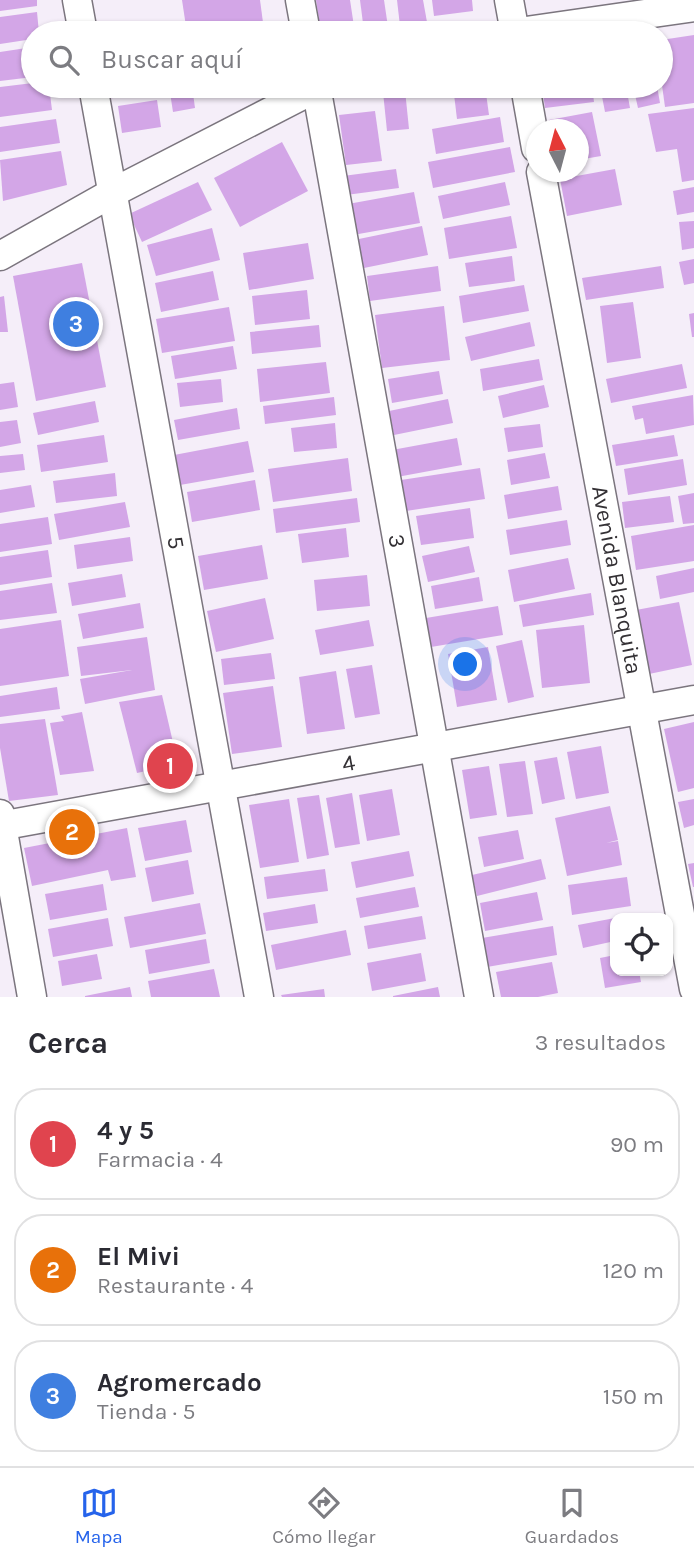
<!DOCTYPE html>
<html lang="es">
<head>
<meta charset="utf-8">
<style>
	:root { --surface:#fff; --page:#f7f7f7; --text:#2b2b33; --muted:#7c7c81; --line:#e1e1e2; --accent:#2563eb }
	body { margin:0; font-family:Karla,sans-serif; background:var(--page); color:var(--text) }
	.controls { position:absolute; right:21px; bottom:21px; display:grid; overflow:hidden; border-radius:14px; box-shadow:0 2px 5px #0004 }
	.controls button { width:63px; height:63px; display:grid; place-items:center; padding:0; border:0; border-bottom:2px solid var(--line); background:var(--surface); color:var(--text); font:35px sans-serif }
	.compass { position:absolute; left:526px; top:119px; width:63px; height:63px; border-radius:50%; background:var(--surface); box-shadow:0 2px 5px #0004; rotate:354deg }
	.you { position:absolute; left:466px; top:665px; width:24px; height:24px; margin:-18px; border:5px solid #fff; border-radius:50%; background:#1a73e8; box-shadow:0 0 0 10px #1a73e833 }
	.badge { display:grid; place-items:center; width:46px; height:46px; border-radius:50%; background:var(--accent); color:#fff; font-size:23px; font-weight:700 }
	.pin { position:absolute; translate:-50% -50%; border:4px solid #fff; box-shadow:0 2px 7px #0006 }
	.list { margin:0; padding:0; list-style:none }
	h2 { display:flex; justify-content:space-between; align-items:center; height:91px; margin:0; padding:0 28px; font-size:30px }
	h2 small { font-size:23px; font-weight:400; color:var(--muted) }
	.list li { display:grid; grid-template-columns:46px 1fr auto; gap:21px; align-items:center; box-sizing:border-box; height:112px; margin:0 14px 14px; padding:0 14px; border:2px solid var(--line); border-radius:28px }
	.list b { display:block; font-size:26px; white-space:nowrap }
	.list p { margin:0; font-size:23px; white-space:nowrap; color:var(--muted) }
	.list em { font-size:23px; font-style:normal; color:var(--muted) }
	.icon { flex:none; width:38px; height:38px; fill:none; stroke:currentColor; stroke-width:2; stroke-linecap:round; stroke-linejoin:round }
	.map { position:relative; flex:none; width:694px; height:997px; overflow:hidden }
	.search { position:absolute; background:var(--surface); box-shadow:0 2px 5px #0004; left:21px; right:21px; top:21px; height:77px; display:flex; align-items:center; gap:18px; box-sizing:border-box; padding:0 24px; border-radius:38px; color:var(--muted); font-size:26px }
	.sheet { height:469px; background:var(--surface) }
	nav { display:flex; justify-content:space-around; align-items:center; box-sizing:border-box; height:98px; border-top:2px solid var(--line); background:var(--surface); font-size:19px; color:var(--muted) }
	nav a { display:grid; justify-items:center; gap:4px }
	nav .on { color:var(--accent) }
	.map>svg:first-child { display:block }
	.building { fill:#d3a6e7 }
	.lines { fill:none; stroke-linecap:round; stroke-linejoin:round }
	.minor-casing { stroke:#7b757e; stroke-width:31 }
	.minor { stroke:#fff; stroke-width:28 }
	.labels { text-anchor:middle; stroke-width:7; stroke-linejoin:round; paint-order:stroke }
	.street-label { font-size:23px; fill:#343135; stroke:#fff }
</style>
</head>
<body>
<div class="map">
<svg width="694" height="997" viewBox="0 0 694 997">
	<rect width="100%" height="100%" fill="#f5eef9"/>
	<g class="building">
		<polygon points="0,0 37,0 37,6 0,11"/>
		<polygon points="182,0 260,0 264,30 243,33 187,33"/>
		<polygon points="316,0 350,0 355,33 321,33"/>
		<polygon points="360,0 384,0 388,27 364,31"/>
		<polygon points="397,0 423,0 427,22 400,26"/>
		<polygon points="432,0 472,0 473,11 434,16"/>
		<polygon points="37,12 39,33 33,33 33,39 0,44 0,17"/>
		<polygon points="694,35 694,103 665,107 661,78 661,40"/>
		<polygon points="33,47 33,77 0,81 0,52"/>
		<polygon points="33,83 33,86 49,86 52,110 0,117 0,87"/>
		<polygon points="104,86 164,86 165,91 106,99"/>
		<polygon points="169,86 192,86 195,108 173,112"/>
		<polygon points="199,86 222,86 224,95 201,98"/>
		<polygon points="453,86 485,86 489,115 457,119"/>
		<polygon points="542,86 592,86 594,102 545,108"/>
		<polygon points="600,86 626,86 630,108 605,112"/>
		<polygon points="633,86 657,86 660,103 638,108"/>
		<polygon points="405,90 409,129 387,131 383,92"/>
		<polygon points="157,100 161,127 122,133 118,106"/>
		<polygon points="694,108 694,180 682,182 677,149 656,152 648,114"/>
		<polygon points="375,111 382,161 346,165 339,115"/>
		<polygon points="592,112 601,156 578,160 578,130 551,130 549,120"/>
		<polygon points="500,117 504,142 436,154 432,129"/>
		<polygon points="56,119 60,143 0,152 0,127"/>
		<polygon points="282,142 308,191 240,227 214,178"/>
		<polygon points="510,147 515,172 433,188 428,162"/>
		<polygon points="61,151 67,185 3,201 0,160"/>
		<polygon points="396,169 399,188 346,195 343,176"/>
		<polygon points="615,169 622,205 567,216 560,179"/>
		<polygon points="198,182 212,210 142,242 129,214"/>
		<polygon points="505,182 510,205 443,219 438,196"/>
		<polygon points="694,187 694,212 677,215 673,191"/>
		<polygon points="414,192 420,223 353,235 348,204"/>
		<polygon points="511,216 517,248 449,259 444,228"/>
		<polygon points="694,221 694,248 682,250 679,222"/>
		<polygon points="422,226 428,255 359,269 354,240"/>
		<polygon points="212,228 220,260 156,276 147,245"/>
		<polygon points="308,243 314,279 249,290 243,253"/>
		<polygon points="512,256 515,281 469,287 465,263"/>
		<polygon points="694,259 694,283 684,285 679,262"/>
		<polygon points="82,263 106,387 36,401 13,276"/>
		<polygon points="438,266 441,291 370,301 367,276"/>
		<polygon points="661,266 664,288 586,300 582,278"/>
		<polygon points="213,271 219,300 161,312 155,283"/>
		<polygon points="524,285 529,311 463,323 459,296"/>
		<polygon points="307,290 310,319 255,325 252,296"/>
		<polygon points="4,296 8,332 0,332 0,297"/>
		<polygon points="633,302 641,358 607,363 600,306"/>
		<polygon points="444,306 450,360 382,368 375,315"/>
		<polygon points="229,307 235,341 162,353 156,319"/>
		<polygon points="694,313 694,337 692,337 689,314"/>
		<polygon points="530,322 535,346 471,361 465,337"/>
		<polygon points="319,325 321,347 252,354 250,332"/>
		<polygon points="233,346 237,369 175,379 171,356"/>
		<polygon points="539,359 543,380 483,391 480,369"/>
		<polygon points="326,362 330,393 260,402 257,369"/>
		<polygon points="682,364 687,388 611,403 606,379"/>
		<polygon points="439,371 443,394 392,403 388,379"/>
		<polygon points="221,379 223,402 180,407 177,383"/>
		<polygon points="14,382 18,407 0,410 0,384"/>
		<polygon points="544,385 549,407 503,418 498,396"/>
		<polygon points="693,395 694,425 646,434 643,418 635,420 632,406"/>
		<polygon points="334,397 336,415 265,424 263,406"/>
		<polygon points="448,399 453,423 394,435 389,411"/>
		<polygon points="95,401 99,422 38,435 33,413"/>
		<polygon points="237,408 240,429 178,440 174,420"/>
		<polygon points="17,420 21,443 0,447 0,422"/>
		<polygon points="335,423 337,448 294,452 291,428"/>
		<polygon points="540,424 543,447 508,452 504,428"/>
		<polygon points="104,435 108,462 41,472 37,445"/>
		<polygon points="674,435 678,456 616,466 612,445"/>
		<polygon points="457,438 462,465 397,477 392,450"/>
		<polygon points="248,441 254,472 180,485 174,455"/>
		<polygon points="545,453 550,478 511,485 507,460"/>
		<polygon points="23,454 25,470 0,473 0,456"/>
		<polygon points="348,458 352,491 273,502 268,469"/>
		<polygon points="683,459 687,485 628,495 624,469"/>
		<polygon points="480,468 485,499 406,511 401,480"/>
		<polygon points="115,473 117,496 56,503 53,481"/>
		<polygon points="255,480 260,510 192,522 187,492"/>
		<polygon points="31,485 35,507 0,513 0,490"/>
		<polygon points="558,486 562,510 508,519 504,495"/>
		<polygon points="694,493 694,523 683,524 678,496"/>
		<polygon points="670,496 674,522 625,528 622,502"/>
		<polygon points="357,498 360,522 276,533 273,509"/>
		<polygon points="125,502 130,527 59,540 54,514"/>
		<polygon points="470,508 474,538 421,545 416,516"/>
		<polygon points="48,517 52,544 0,552 0,524"/>
		<polygon points="567,520 571,545 510,555 506,530"/>
		<polygon points="694,525 694,561 636,570 631,536"/>
		<polygon points="346,528 349,557 302,563 298,534"/>
		<polygon points="130,537 133,561 77,569 74,545"/>
		<polygon points="262,545 268,579 204,590 198,556"/>
		<polygon points="469,546 475,572 428,582 422,556"/>
		<polygon points="48,550 52,577 0,585 0,557"/>
		<polygon points="568,558 575,589 514,602 508,570"/>
		<polygon points="694,568 694,592 660,599 656,576"/>
		<polygon points="122,574 126,597 72,606 68,583"/>
		<polygon points="367,575 370,606 317,611 314,580"/>
		<polygon points="479,577 483,601 435,609 431,586"/>
		<polygon points="52,583 57,613 0,620 0,591"/>
		<polygon points="591,593 594,615 523,627 519,605"/>
		<polygon points="265,598 274,639 216,652 207,611"/>
		<polygon points="679,602 692,665 649,674 636,610"/>
		<polygon points="140,603 144,628 83,639 78,614"/>
		<polygon points="498,606 503,635 425,648 420,619"/>
		<polygon points="61,620 69,676 0,686 0,629"/>
		<polygon points="369,620 374,646 320,655 315,630"/>
		<polygon points="584,625 590,683 542,688 536,630"/>
		<polygon points="147,637 155,690 85,704 80,679 132,670 81,676 77,647"/>
		<polygon points="522,640 534,697 508,703 496,646"/>
		<polygon points="488,647 497,700 457,707 448,654"/>
		<polygon points="271,653 275,679 224,685 221,659"/>
		<polygon points="372,665 380,714 355,718 346,669"/>
		<polygon points="336,671 345,729 307,734 299,677"/>
		<polygon points="273,686 282,747 232,754 223,693"/>
		<polygon points="57,687 60,709 0,717 0,696"/>
		<polygon points="162,695 178,764 137,773 119,702"/>
		<polygon points="82,712 94,771 60,775 50,723 64,721 61,716"/>
		<polygon points="45,719 58,795 9,801 0,748 0,724"/>
		<polygon points="694,722 694,788 678,792 664,729"/>
		<polygon points="601,746 609,793 576,799 567,752"/>
		<polygon points="557,757 565,799 542,804 534,761"/>
		<polygon points="525,761 533,814 507,817 499,764"/>
		<polygon points="489,766 497,815 470,819 462,770"/>
		<polygon points="392,789 400,835 367,841 359,795"/>
		<polygon points="352,793 360,844 335,848 326,798"/>
		<polygon points="319,795 329,855 307,859 297,798"/>
		<polygon points="289,799 299,862 260,868 249,805"/>
		<polygon points="694,799 694,825 684,828 678,802"/>
		<polygon points="610,806 618,840 606,843 618,841 622,865 567,876 555,818"/>
		<polygon points="186,820 192,852 145,861 138,828"/>
		<polygon points="127,828 136,877 111,881 108,870 32,886 24,848"/>
		<polygon points="518,830 524,859 484,867 478,837"/>
		<polygon points="409,851 414,876 356,888 351,862"/>
		<polygon points="541,859 546,879 477,896 472,875"/>
		<polygon points="188,860 194,894 152,902 145,868"/>
		<polygon points="694,863 694,887 693,887 688,864"/>
		<polygon points="325,869 328,891 267,899 264,877"/>
		<polygon points="627,877 631,906 572,915 568,885"/>
		<polygon points="103,884 107,910 50,920 45,894"/>
		<polygon points="415,887 419,907 360,918 356,898"/>
		<polygon points="537,892 543,920 485,931 480,903"/>
		<polygon points="200,903 206,934 130,948 124,917"/>
		<polygon points="315,904 318,923 266,931 263,913"/>
		<polygon points="422,916 426,939 368,949 364,926"/>
		<polygon points="108,918 113,946 53,957 48,929"/>
		<polygon points="615,918 615,941 583,948 578,925"/>
		<polygon points="553,926 557,955 487,967 482,938"/>
		<polygon points="346,930 351,955 276,970 271,945"/>
		<polygon points="206,939 210,963 149,974 145,950"/>
		<polygon points="421,953 426,981 372,991 367,963"/>
		<polygon points="97,954 102,979 62,986 58,961"/>
		<polygon points="615,955 615,971 639,971 641,982 605,988 600,958"/>
		<polygon points="552,962 558,993 538,997 501,997 496,972"/>
		<polygon points="214,969 220,997 151,997 148,981"/>
		<polygon points="130,987 132,997 85,997 85,996"/>
		<polygon points="438,987 440,997 393,997 393,996"/>
		<polygon points="324,989 325,997 282,997 281,995"/>
	</g>
	<g class="lines">
		<defs>
			<g id="minor">
				<polyline points="77,0 83,33"/>
				<polyline points="300,0 306,33"/>
				<polyline points="509,0 515,33"/>
				<polyline points="512,33 694,7"/>
				<path id="s1" d="M93,86L259,997"/>
				<path id="s2" d="M316,86L479,997"/>
				<polyline points="525,86 536,148"/>
				<path id="s3" d="M541,172L694,989"/>
				<polyline points="0,256 112,193 320,86"/>
				<polyline points="0,814 32,997"/>
				<path id="s4" d="M0,826L694,700"/>
			</g>
		</defs>
		<use href="#minor" class="minor-casing"/>
		<use href="#minor" class="minor"/>
	</g>
	<g class="labels">
		<g class="street-label">
			<text dy="8" stroke="none"><textPath href="#s1" startOffset="464">5</textPath></text>
			<text dy="8" stroke="none"><textPath href="#s2" startOffset="462">3</textPath></text>
			<text dy="8" stroke="none"><textPath href="#s3" startOffset="415">Avenida Blanquita</textPath></text>
			<text dy="8" stroke="none"><textPath href="#s4" startOffset="354">4</textPath></text>
		</g>
	</g>
</svg>
<div class="controls">
<button><svg class="icon" aria-label="locate" viewBox="0 0 24 24"><circle cx="12" cy="12" r="6"/><path d="M12 2v4M12 18v4M2 12h4M18 12h4"/></svg></button>
</div>
<svg class="compass" viewBox="-18 -18 36 36"><path d="M0-13l5 13h-10z" fill="#e53935"/><path d="M0 13l5-13h-10z" fill="#7c7c81"/></svg>
<div class="you"></div>
<div class="pin badge" style="left:170px;top:766px;background:#e0444e">1</div>
<div class="pin badge" style="left:72px;top:832px;background:#e8710a">2</div>
<div class="pin badge" style="left:76px;top:324px;background:#3f7fe0">3</div>
<div class="search"><svg class="icon" aria-label="search" viewBox="0 0 24 24"><circle cx="10" cy="10" r="6"/><path d="M15 15l6 6"/></svg>Buscar aquí</div>
</div>
<section class="sheet">
<h2>Cerca<small>3 resultados</small></h2>
<ul class="list">
<li><span class="badge" style="background:#e0444e">1</span><div><b>4 y 5</b><p>Farmacia · 4</p></div><em>90 m</em></li>
<li><span class="badge" style="background:#e8710a">2</span><div><b>El Mivi</b><p>Restaurante · 4</p></div><em>120 m</em></li>
<li><span class="badge" style="background:#3f7fe0">3</span><div><b>Agromercado</b><p>Tienda · 5</p></div><em>150 m</em></li>
</ul>
</section>
<nav>
<a class="on"><svg class="icon" aria-label="map" viewBox="0 0 24 24"><path d="M3 6l6-2 6 2 6-2v14l-6 2-6-2-6 2zM9 4v14M15 6v14"/></svg>Mapa</a>
<a><svg class="icon" aria-label="directions" viewBox="0 0 24 24"><path d="M12 3l9 9-9 9-9-9zM9 14v-3h6M13 9l2 2-2 2"/></svg>Cómo llegar</a>
<a><svg class="icon" aria-label="saved" viewBox="0 0 24 24"><path d="M7 4h10v16l-5-4-5 4z"/></svg>Guardados</a>
</nav>
</body>
</html>
